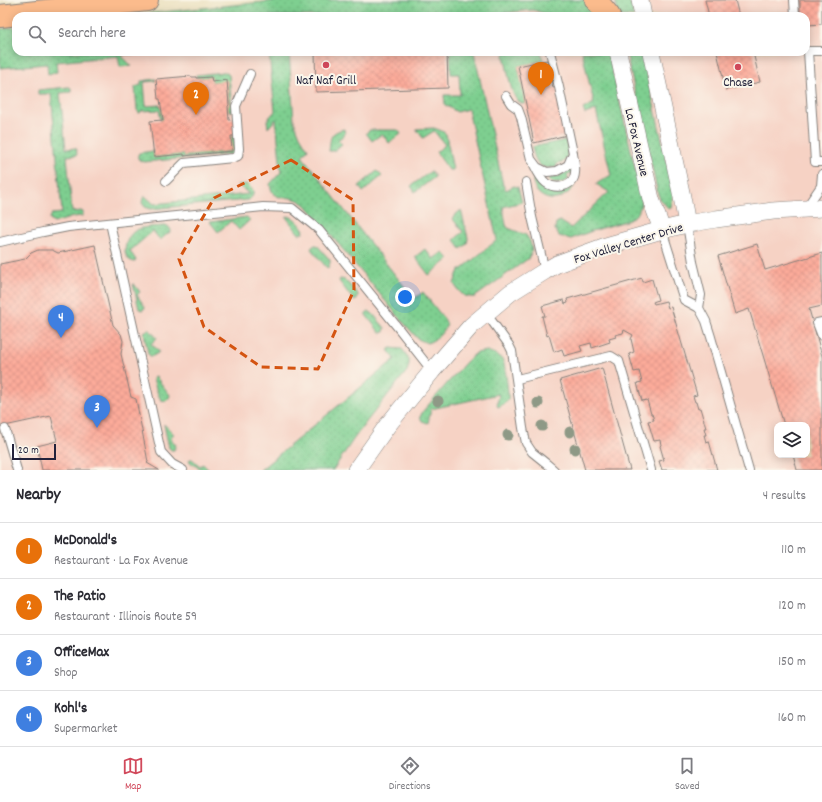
<!DOCTYPE html>
<html lang="en">
<head>
<meta charset="utf-8">
<style>
	:root { --surface:#fff; --page:#f2f2f3; --text:#2b2b33; --muted:#7c7c81; --line:#e1e1e2; --accent:#d1495b }
	body { margin:0; font-family:Dekko,sans-serif; background:var(--page); color:var(--text) }
	.controls { position:absolute; right:12px; bottom:12px; display:grid; overflow:hidden; border-radius:8px; box-shadow:0 2px 10px #0003 }
	.controls button { width:36px; height:36px; display:grid; place-items:center; padding:0; border:0; border-bottom:1px solid var(--line); background:var(--surface); color:var(--text); font:20px sans-serif }
	.scale { position:absolute; left:12px; bottom:10px; width:44px; box-sizing:border-box; padding-left:4px; border:2px solid #22223b; border-top:0; font-size:11px; line-height:14px; white-space:nowrap; color:#22223b; -webkit-text-stroke:3px #fbf7ec; paint-order:stroke }
	.you { position:absolute; left:405px; top:297px; width:14px; height:14px; margin:-10px; border:3px solid #fff; border-radius:50%; background:#1a73e8; box-shadow:0 0 0 6px #1a73e833 }
	.badge { display:grid; place-items:center; width:26px; height:26px; border-radius:50%; background:var(--accent); color:#fff; font-size:13px; font-weight:700 }
	.pin { position:absolute; translate:-50% -33px; filter:drop-shadow(0 1px 2px #0008) }
	.pin::after { content:''; position:absolute; top:21px; width:14px; height:12px; background:inherit; clip-path:polygon(0 0,100% 0,50% 100%) }
	.list { margin:0; padding:0; list-style:none }
	h2 { display:flex; justify-content:space-between; align-items:center; height:52px; margin:0; padding:0 16px; font-size:17px }
	h2 small { font-size:13px; font-weight:400; color:var(--muted) }
	.list li { display:grid; grid-template-columns:26px 1fr auto; gap:12px; align-items:center; box-sizing:border-box; height:56px; padding:0 16px; border-top:1px solid var(--line) }
	.list b { display:block; font-size:15px; white-space:nowrap }
	.list p { margin:0; font-size:13px; white-space:nowrap; color:var(--muted) }
	.list em { font-size:13px; font-style:normal; color:var(--muted) }
	.icon { flex:none; width:22px; height:22px; fill:none; stroke:currentColor; stroke-width:2; stroke-linecap:round; stroke-linejoin:round }
	.map { position:relative; flex:none; width:822px; height:470px; overflow:hidden }
	.search { position:absolute; background:var(--surface); box-shadow:0 2px 10px #0003; left:12px; right:12px; top:12px; height:44px; display:flex; align-items:center; gap:10px; box-sizing:border-box; padding:0 14px; border-radius:12px; color:var(--muted); font-size:15px }
	.sheet { height:276px; background:var(--surface) }
	nav { display:flex; justify-content:space-around; align-items:center; box-sizing:border-box; height:56px; border-top:1px solid var(--line); background:var(--surface); font-size:11px; color:var(--muted) }
	nav a { display:grid; justify-items:center; gap:2px }
	nav .on { color:var(--accent) }
	.map>svg:first-child { display:block }
	.built { fill:#f6d2c4; fill-rule:evenodd }
	.grass { fill:url(#grass-dots); stroke:#507866 }
	.building { fill:url(#building-cross-hatch) }
	.lines { fill:none; stroke-linecap:round; stroke-linejoin:round }
	.lane-casing { stroke:#86817c; stroke-width:10 }
	.street-casing { stroke:#86817c; stroke-width:18 }
	.primary-casing { stroke:#86817c; stroke-width:24 }
	.lane { stroke:#fff; stroke-width:8 }
	.street { stroke:#fff; stroke-width:17 }
	.primary { stroke:#fbbb8c; stroke-width:22 }
	.tree { fill:#8e9986 }
	.marked { fill:none; stroke:#d45411; stroke-width:3; stroke-dasharray:8 5; stroke-linejoin:round }
	.poi-dot { fill:#d1495b; stroke:#fbf7ec; stroke-width:1.5 }
	.labels { text-anchor:middle; stroke-width:4; stroke-linejoin:round; paint-order:stroke }
	.poi-label { font-size:13px; fill:#22223b; stroke:#fbf7ec }
	.street-label { font-size:13px; fill:#22223b; stroke:#fbf7ec }
</style>
</head>
<body>
<div class="map">
<svg width="822" height="470" viewBox="0 0 822 470">
	<defs>
		<pattern id="grass-dots" width="8" height="8" patternUnits="userSpaceOnUse"><rect width="8" height="8" fill="#7ecf90"/><path d="M2 2h.1M6 6h.1" fill="none" stroke="#6db17d" stroke-width="1.8" stroke-linecap="round"/></pattern>
		<pattern id="building-cross-hatch" width="8" height="8" patternUnits="userSpaceOnUse"><rect width="8" height="8" fill="#fcab9a"/><path d="M0 0l8 8M0 8l8-8" fill="none" stroke="#d89386"/></pattern>
	</defs>
	<rect width="100%" height="100%" fill="#fbf7ec"/>
	<filter id="ink" filterUnits="userSpaceOnUse"><feTurbulence type="fractalNoise" baseFrequency=".025" numOctaves="2"/><feDisplacementMap in="SourceGraphic" scale="8" xChannelSelector="R" yChannelSelector="G"/><feConvolveMatrix kernelMatrix="1 2 1 2 8 2 1 2 1" color-interpolation-filters="sRGB"/></filter>
	<filter id="wash" filterUnits="userSpaceOnUse"><feTurbulence type="fractalNoise" baseFrequency=".012" numOctaves="4" result="noise"/><feDisplacementMap in="SourceGraphic" scale="16" xChannelSelector="R" yChannelSelector="G"/><feGaussianBlur stdDeviation="0.9" result="paint"/><feColorMatrix in="noise" values="0 0 0 0 0 0 0 0 0 0 0 0 0 0 0 0 0 1.4 0 .05"/><feComposite in="paint" operator="in"/></filter>
	<g filter="url(#wash)">
		<rect width="100%" height="100%" fill="#ebe0be"/>
		<path class="built" d="M284,0H822V470H0V29L16,27V52H806V16H122ZM777,425H807V455H777Z"/>
		<g class="grass">
			<polygon points="284,0 584,0 598,14 598,16 553,16 533,10 484,15 482,16 122,16"/>
			<polygon points="615,0 630,0 634,16 618,16"/>
			<polygon points="16,27 16,52 155,52 121,55 132,66 120,67 118,56 56,62 57,72 48,74 47,64 0,68 0,29"/>
			<path d="M258,52H289L294,121L300,136L308,149L302,156L414,299L423,292L445,320L447,325C442,334 436,340 427,343L418,339L402,321L306,205C303,203 299,200 295,199C283,195 273,202 270,184L281,172L276,119L268,128L267,120L275,111L269,53H258Z"/>
			<path d="M450,52H474L503,185L506,190L514,186L518,187L522,202L503,207L506,225L508,228L526,235L530,241L532,250L529,258L475,297C463,298 460,293 454,284L458,272L497,240L468,109L457,112L445,105L444,95H460L459,74H451Z"/>
			<path d="M505,52H541L543,61L518,66L526,103L522,104C519,102 517,100 515,97C510,89 507,66 504,56Z"/>
			<polygon points="582,52 608,52 641,193 642,202 638,213 629,220 592,231 571,239 559,236 555,229 556,223 560,221 571,228 609,192 596,184 611,175 596,110 585,114 583,109 594,103"/>
			<polygon points="626,52 642,52 674,193 671,208 669,209 660,199 658,194"/>
			<polygon points="223,72 227,73 229,75 232,111 228,111 228,106 229,105 227,81 212,82 211,77 196,78 196,75"/>
			<polygon points="156,79 156,81 144,82 146,106 160,105 161,109 162,109 163,120 161,120 159,110 141,111 140,113 139,113 137,110 135,87 141,85 141,81"/>
			<polygon points="69,87 71,88 71,92 60,93 66,149 76,148 77,155 67,156 72,212 81,211 83,212 83,214 82,216 73,217 54,223 51,221 50,218 52,214 62,213 51,94 38,94 38,90"/>
			<polygon points="434,128 442,131 446,134 453,170 449,170 436,152 445,145 434,131 423,138 416,129"/>
			<path d="M344,129L345,134L338,140L342,144L334,151H329C331,137 329,133 344,129Z"/>
			<polygon points="370,130 398,130 401,134 389,143 382,134 372,141 366,133"/>
			<path d="M231,136H234L236,149L235,152L232,154L144,162C139,161 136,158 139,153L153,151L154,157L184,154V156L232,151Z"/>
			<path d="M566,140C568,149 570,157 561,164L560,162L556,165L557,167C539,171 535,162 532,147Z"/>
			<path d="M570,169H572V174H569L567,177L569,179C563,184 554,186 548,179L549,178L559,176Z"/>
			<polygon points="377,171 382,176 363,192 359,186"/>
			<polygon points="431,171 435,177 415,192 411,186"/>
			<path d="M534,178H537C547,194 558,196 574,186H575C570,191 566,195 560,198C547,203 533,193 533,180Z"/>
			<path d="M247,184L253,190C254,196 252,197 248,200L151,209L145,207L142,203L143,198L145,196L154,204L249,194L238,185Z"/>
			<polygon points="461,210 468,238 467,244 461,249 454,240 463,232 452,218"/>
			<path d="M288,216C296,218 300,224 304,230L303,233L299,234L286,217Z"/>
			<polygon points="247,217 250,220 239,230 231,221 218,232 210,222"/>
			<path d="M163,226H168L171,230V231L160,240L153,231L130,251L136,260L135,262C119,260 125,237 135,231C143,226 154,227 163,226Z"/>
			<polygon points="315,245 317,245 330,260 330,263 328,268 327,268 311,249 312,247"/>
			<polygon points="425,249 433,259 443,252 449,259 429,275 415,257"/>
			<polygon points="340,279 345,280 358,294 357,300 354,301 339,281"/>
			<polygon points="133,284 134,284 140,292 137,295 145,307 144,309 142,310 139,309"/>
			<polygon points="369,311 373,314 385,328 384,332 380,333 366,315 366,313"/>
			<polygon points="149,329 157,338 151,344 159,351 158,353 153,356 150,356 148,354 144,332"/>
			<path d="M390,348L402,349C409,358 411,360 407,371L367,421L353,440L333,470H260L395,359L388,350Z"/>
			<path d="M487,351C493,353 499,355 503,361C505,364 509,395 508,399C506,403 502,405 498,407L497,405L499,394L431,409L428,423L422,421L420,417L423,411L466,362L476,353Z"/>
			<path d="M156,377L170,395L169,398L166,401L161,400C157,393 155,386 153,378Z"/>
			<polygon points="164,424 174,434 170,438 176,445 174,450 171,450 169,448 164,425"/>
			<polygon points="190,459 192,459 200,466 203,464 209,470 202,470 190,462 189,460"/>
		</g>
		<g id="blocks">
			<g class="building">
				<polygon points="705,0 735,0 739,16 709,16"/>
				<polygon points="800,0 822,0 822,24 808,25 807,20 806,20 806,16 800,16"/>
				<polygon points="315,52 447,52 448,88 316,92"/>
				<polygon points="717,52 753,52 760,82 726,90"/>
				<polygon points="547,60 553,88 557,87 567,135 534,143 518,66"/>
				<polygon points="191,76 191,77 196,77 196,78 211,77 212,82 227,80 229,105 228,106 229,120 236,119 237,136 231,136 232,151 184,156 184,154 154,157 150,121 163,120 160,99 158,99 156,79"/>
				<polygon points="757,244 765,270 822,253 822,306 809,309 822,356 822,470 797,470 793,455 807,455 807,425 784,425 749,309 735,314 718,256"/>
				<polygon points="95,245 113,325 121,334 123,341 121,354 131,397 136,399 148,462 147,463 159,470 42,470 37,446 57,441 51,416 0,427 0,264 25,259 31,253 38,250 52,250 58,253"/>
				<polygon points="642,278 643,282 652,279 658,300 653,302 654,304 666,301 668,308 671,307 697,395 693,396 695,402 696,402 698,409 700,408 706,428 704,428 706,435 704,435 706,442 709,441 717,470 662,470 659,461 664,460 660,446 661,445 660,440 654,441 648,421 654,420 652,414 651,414 647,400 642,401 637,383 642,382 639,371 634,372 629,354 634,352 631,339 633,335 624,330 623,333 615,335 616,337 609,339 610,342 592,348 591,343 580,346 582,351 564,356 562,349 554,352 549,335 547,336 542,316 545,316 542,306 564,300 565,304 568,303 567,299"/>
				<polygon points="602,368 630,470 585,470 560,380"/>
			</g>
		</g>
	</g>
	<g filter="url(#ink)">
		<use href="#blocks" fill-opacity="0" stroke="#86817c" stroke-width="1"/>
		<g class="lines">
			<defs>
				<g id="lane">
					<polyline points="794,0 795,16"/>
					<polyline points="822,51 808,51 815,162 822,162"/>
					<polyline points="506,96 511,104 518,109 521,117 531,159 537,167 547,172 557,171 568,165 573,153 559,87 550,52"/>
					<path d="M534,165C537,171 540,178 546,183C556,190 574,187 575,173C576,167 574,160 573,154"/>
					<polyline points="166,181 184,163 233,158 238,156 239,149 236,106 250,74"/>
					<polyline points="526,182 532,217 545,271"/>
					<polyline points="806,208 821,186 822,174"/>
					<polyline points="110,223 161,452 172,464 183,470"/>
					<polyline points="687,224 693,262 701,295 699,308"/>
					<polyline points="662,230 684,300 699,308 706,321 711,337 749,470"/>
					<polyline points="0,242 43,232 68,227 263,207 292,208 319,230 399,329 432,371"/>
					<polyline points="486,313 509,345 512,351 523,428 526,443 532,452 547,464 554,470"/>
					<polyline points="822,322 817,323 822,336"/>
					<polyline points="517,379 611,356 619,361 651,470"/>
					<polyline points="5,429 17,470"/>
				</g>
				<g id="street">
					<polyline points="640,0 643,16"/>
					<polyline points="618,52 651,199 662,230"/>
					<polyline points="651,52 682,197 687,224"/>
					<polyline points="356,470 387,426 432,371 471,326 510,293 545,271 557,264 606,246 662,230 687,224 716,219 773,211 822,208"/>
				</g>
				<g id="primary">
					<polyline points="596,0 609,16"/>
					<polyline points="0,16 147,0"/>
				</g>
			</defs>
			<use href="#lane" class="lane-casing"/>
			<use href="#street" class="street-casing"/>
			<use href="#primary" class="primary-casing"/>
			<use href="#lane" class="lane"/>
			<use href="#street" class="street"/>
			<use href="#primary" class="primary"/>
		</g>
		<g class="tree">
			<circle cx="438" cy="401" r="5.5"/>
			<circle cx="538" cy="403" r="5.5"/>
			<circle cx="542" cy="426" r="5.5"/>
			<circle cx="570" cy="432" r="5.5"/>
			<circle cx="508" cy="435" r="5.5"/>
			<circle cx="575" cy="449" r="5.5"/>
		</g>
	</g>
	<path class="marked" d="M291,160L353,200L354,290L318,369L261,367L204,327L179,259L214,198Z"/>
	<g class="poi-dot">
		<circle cx="326" cy="65" r="4"/>
		<circle cx="738" cy="67" r="4"/>
	</g>
	<g class="labels">
		<g class="poi-label">
			<text x="326" y="84">Naf Naf Grill</text>
			<text x="738" y="86">Chase</text>
		</g>
		<g class="street-label">
			<text transform="translate(638 142) rotate(77)" y="5">La Fox Avenue</text>
			<text transform="translate(628 242) rotate(-17)" y="5">Fox Valley Center Drive</text>
		</g>
	</g>
</svg>
<div class="controls">
<button><svg class="icon" aria-label="layers" viewBox="0 0 24 24"><path d="M12 4l9 5-9 5-9-5zM3 14l9 5 9-5"/></svg></button>
</div>
<div class="scale">20 m</div>
<div class="you"></div>
<div class="pin badge" style="left:541px;top:95px;background:#e8710a">1</div>
<div class="pin badge" style="left:196px;top:115px;background:#e8710a">2</div>
<div class="pin badge" style="left:97px;top:428px;background:#3f7fe0">3</div>
<div class="pin badge" style="left:61px;top:338px;background:#3f7fe0">4</div>
<div class="search"><svg class="icon" aria-label="search" viewBox="0 0 24 24"><circle cx="10" cy="10" r="6"/><path d="M15 15l6 6"/></svg>Search here</div>
</div>
<section class="sheet">
<h2>Nearby<small>4 results</small></h2>
<ul class="list">
<li><span class="badge" style="background:#e8710a">1</span><div><b>McDonald's</b><p>Restaurant · La Fox Avenue</p></div><em>110 m</em></li>
<li><span class="badge" style="background:#e8710a">2</span><div><b>The Patio</b><p>Restaurant · Illinois Route 59</p></div><em>120 m</em></li>
<li><span class="badge" style="background:#3f7fe0">3</span><div><b>OfficeMax</b><p>Shop</p></div><em>150 m</em></li>
<li><span class="badge" style="background:#3f7fe0">4</span><div><b>Kohl's</b><p>Supermarket</p></div><em>160 m</em></li>
</ul>
</section>
<nav>
<a class="on"><svg class="icon" aria-label="map" viewBox="0 0 24 24"><path d="M3 6l6-2 6 2 6-2v14l-6 2-6-2-6 2zM9 4v14M15 6v14"/></svg>Map</a>
<a><svg class="icon" aria-label="directions" viewBox="0 0 24 24"><path d="M12 3l9 9-9 9-9-9zM9 14v-3h6M13 9l2 2-2 2"/></svg>Directions</a>
<a><svg class="icon" aria-label="saved" viewBox="0 0 24 24"><path d="M7 4h10v16l-5-4-5 4z"/></svg>Saved</a>
</nav>
</body>
</html>
